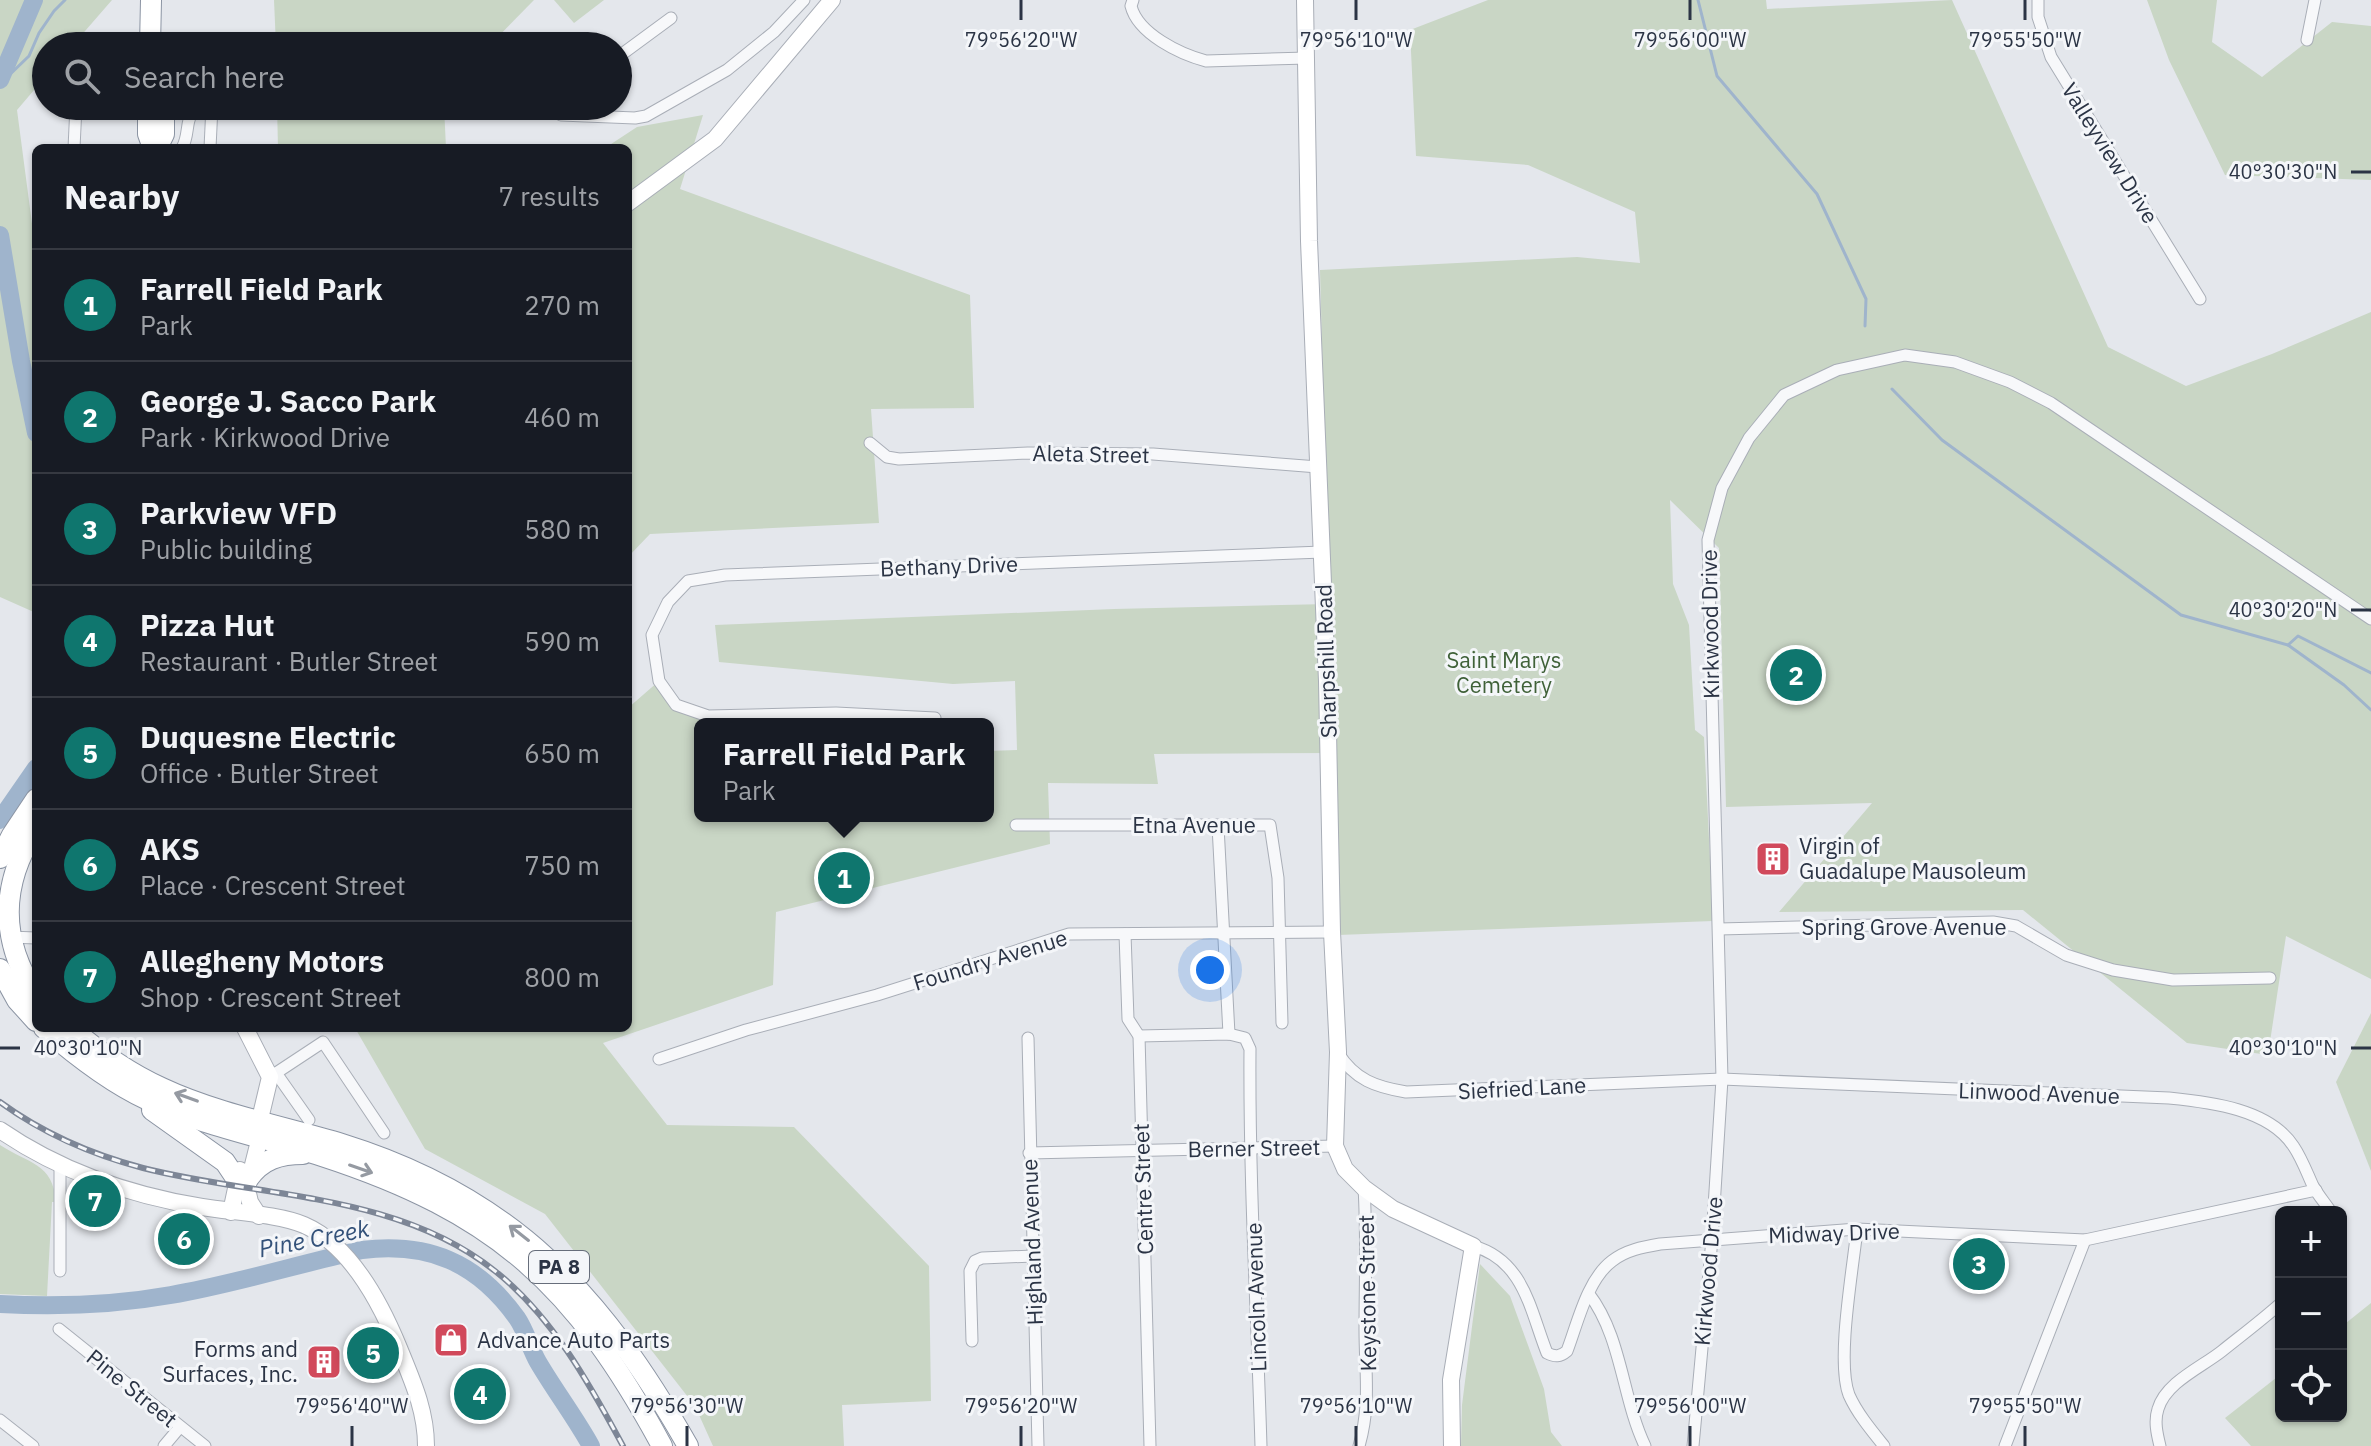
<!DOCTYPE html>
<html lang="en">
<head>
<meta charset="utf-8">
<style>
	:root { --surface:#171b24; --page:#242831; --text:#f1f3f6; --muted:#9ea1a6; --line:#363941; --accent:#0f766e }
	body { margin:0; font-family:"IBM Plex Sans",sans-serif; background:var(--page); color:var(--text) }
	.controls { position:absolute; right:24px; bottom:24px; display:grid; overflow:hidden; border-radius:12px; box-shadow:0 2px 6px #0004 }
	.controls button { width:72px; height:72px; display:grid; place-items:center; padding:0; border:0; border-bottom:2px solid var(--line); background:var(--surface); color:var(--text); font:40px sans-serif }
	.you { position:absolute; left:1210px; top:970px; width:28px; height:28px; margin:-20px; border:6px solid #fff; border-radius:50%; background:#1a73e8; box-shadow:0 0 0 12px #1a73e833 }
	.badge { display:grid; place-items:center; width:52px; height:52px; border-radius:50%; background:var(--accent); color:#fff; font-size:26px; font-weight:700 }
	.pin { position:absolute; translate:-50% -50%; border:4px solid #fff; box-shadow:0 2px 8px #0006 }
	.popup { position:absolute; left:694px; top:718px; width:300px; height:104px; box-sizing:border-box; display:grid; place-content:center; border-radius:12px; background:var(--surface); filter:drop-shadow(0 2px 6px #0005); font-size:26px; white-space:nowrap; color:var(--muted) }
	.popup b { font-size:30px; color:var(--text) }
	.popup::after { content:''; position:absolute; left:50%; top:100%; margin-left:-16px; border:16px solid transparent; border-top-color:var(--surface) }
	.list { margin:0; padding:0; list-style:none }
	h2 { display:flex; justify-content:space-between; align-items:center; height:104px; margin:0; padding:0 32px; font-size:34px }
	h2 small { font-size:26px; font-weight:400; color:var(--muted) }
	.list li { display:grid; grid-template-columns:52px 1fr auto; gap:24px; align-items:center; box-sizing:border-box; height:112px; padding:0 32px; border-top:2px solid var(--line) }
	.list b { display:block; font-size:30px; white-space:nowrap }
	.list p { margin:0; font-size:26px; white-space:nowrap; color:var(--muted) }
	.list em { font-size:26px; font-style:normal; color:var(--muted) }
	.icon { flex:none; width:44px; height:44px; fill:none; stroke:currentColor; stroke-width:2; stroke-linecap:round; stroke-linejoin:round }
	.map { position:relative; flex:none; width:2371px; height:1446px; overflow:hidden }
	.search { position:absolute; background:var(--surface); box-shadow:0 2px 6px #0004; left:32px; top:32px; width:600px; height:88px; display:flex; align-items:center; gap:20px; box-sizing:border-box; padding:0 28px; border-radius:44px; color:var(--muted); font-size:30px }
	.panel { position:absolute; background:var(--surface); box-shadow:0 2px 6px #0004; left:32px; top:144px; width:600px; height:888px; border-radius:12px }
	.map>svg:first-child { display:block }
	.green { fill:#c9d6c5 }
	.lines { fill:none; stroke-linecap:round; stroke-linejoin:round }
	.stream { stroke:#9fb4cc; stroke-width:3 }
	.river { stroke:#9fb4cc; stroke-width:18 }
	.street-casing { stroke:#a9aeb7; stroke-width:13 }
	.secondary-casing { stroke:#a9aeb7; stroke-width:18 }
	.highway-casing { stroke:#8b94a3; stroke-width:22 }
	.street { stroke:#f7f8fa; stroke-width:11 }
	.secondary { stroke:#fff; stroke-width:16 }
	.highway { stroke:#fff; stroke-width:20 }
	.rail-casing { stroke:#7d8696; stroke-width:6 }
	.rail { stroke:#f4f6f9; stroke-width:3; stroke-dasharray:9; stroke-linecap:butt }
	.oneway { stroke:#959aa2 }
	.ticks { fill:none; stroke:#2b3445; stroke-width:3 }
	.labels { text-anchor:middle; stroke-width:6; stroke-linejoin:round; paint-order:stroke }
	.shield { fill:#f4f6f9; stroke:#676e7b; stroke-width:2 }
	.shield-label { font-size:20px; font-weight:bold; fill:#2b3445 }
	.street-label { font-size:22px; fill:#2b3445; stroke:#f4f6f9 }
	.park-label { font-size:22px; fill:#3f6138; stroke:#f4f6f9 }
	.poi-label { font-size:22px; fill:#2b3445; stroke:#f4f6f9; text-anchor:start }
	.water-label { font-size:24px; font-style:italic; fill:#34527a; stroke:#f4f6f9 }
	.ticks-label { font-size:20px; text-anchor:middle; fill:#2b3445; stroke:#f4f6f9; stroke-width:6; stroke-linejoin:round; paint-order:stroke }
</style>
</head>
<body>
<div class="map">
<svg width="2371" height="1446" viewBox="0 0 2371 1446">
	<rect width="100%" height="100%" fill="#e4e7ec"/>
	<g class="green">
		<polygon points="0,0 112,0 72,46 46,46 46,76 17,110 36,254 36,613 0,597"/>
		<polygon points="274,0 534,0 489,46 276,46"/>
		<polygon points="554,0 604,0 574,23"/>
		<polygon points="1488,0 1766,0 1767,9 1952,0 2108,347 2186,386 2272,354 2371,312 2371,979 2286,936 2268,1055 2187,1043 2023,910 1779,912 1872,803 1726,807 1719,548 1670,500 1673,584 1689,625 1695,730 1704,737 1713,921 1338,935 1333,753 1154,754 1158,784 1048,783 1050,844 776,912 773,985 603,1043 667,1125 794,1127 929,1266 931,1401 842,1405 844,1446 713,1446 695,1406 545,1214 425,1149 355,1028 628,1028 628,708 659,681 676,705 709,716 914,717 914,724 700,724 700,816 988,816 988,751 1017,750 1015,681 953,684 719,662 715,625 1114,609 1329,604 1320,270 1577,257 1640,263 1635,212 1528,165 1416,156 1410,30"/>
		<polygon points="2147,0 2217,0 2212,42 2262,77 2332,22 2371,26 2371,180 2225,175 2169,60"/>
		<polygon points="277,106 444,106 446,148 278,148"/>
		<polygon points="703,115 680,189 970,295 974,408 871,409 879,523 650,534 628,557 628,148 605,148 637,127"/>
		<polygon points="2371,1013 2371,1171 2336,1082"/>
		<path d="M0,1145C29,1164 53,1163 56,1202H52L47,1296L0,1294Z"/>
		<polygon points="1480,1264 1510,1296 1544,1389 1551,1432 1562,1446 1461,1446 1462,1405"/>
		<polygon points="2371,1303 2371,1446 2251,1446 2225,1418 2281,1374 2281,1416 2341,1416 2341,1327"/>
	</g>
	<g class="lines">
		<g class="stream">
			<polyline points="1698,0 1717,76 1817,194 1866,299 1865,326"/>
			<polyline points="0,84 29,56 39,33 54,11 65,0"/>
			<polyline points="1892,389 1942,440 2181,615 2288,645 2344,685 2371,710"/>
			<polyline points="2288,645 2298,636 2371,673"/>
		</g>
		<g class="river">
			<polyline points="0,80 34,0"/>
			<polyline points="0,235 21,361 36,433"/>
			<polyline points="0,820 36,768"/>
			<path d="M0,1304C57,1307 115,1305 171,1295C235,1284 298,1264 362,1250C428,1242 477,1262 517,1318C526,1331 530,1348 538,1362C555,1391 575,1417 591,1446"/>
		</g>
		<defs>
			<g id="street">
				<path d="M1133,0L1131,6C1138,34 1180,54 1206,61L1307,58"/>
				<polyline points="2038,0 2038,17 2051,57 2200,299"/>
				<polyline points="2307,40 2315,0"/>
				<polyline points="618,57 671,18"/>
				<polyline points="548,106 561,115 635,118 646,116 727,70 774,32 804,0"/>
				<polyline points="74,148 76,106"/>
				<path d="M182,148C192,131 181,112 205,106"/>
				<polyline points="210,148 212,106"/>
				<polyline points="870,443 887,457 899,459 1028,453 1153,454 1318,467"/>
				<polyline points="935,718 836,713 708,716 676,705 659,681 652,635 668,602 688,581 725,575 1322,552"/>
				<polyline points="1016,825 1270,825 1278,878 1282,1023"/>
				<polyline points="1218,826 1229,1034"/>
				<polyline points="1719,929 1993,922 2016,926 2066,955 2113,970 2173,980 2270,978"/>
				<polyline points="1125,934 1128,1019 1139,1036 1150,1446"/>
				<polyline points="9,937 36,938"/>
				<path d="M1139,1036L1229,1034L1245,1038L1250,1049C1249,1181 1257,1314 1261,1446"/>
				<polyline points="1028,1038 1038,1446"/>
				<path d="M1338,1053C1355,1080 1376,1087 1406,1092L1722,1079L2169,1098C2210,1102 2270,1109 2294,1147C2302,1159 2307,1173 2313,1186C2318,1195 2325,1203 2331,1212"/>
				<polyline points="659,1059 746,1030 877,995 1069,934 1332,932"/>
				<polyline points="276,1073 309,1120"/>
				<polyline points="270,1077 323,1042 384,1133"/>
				<polyline points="1029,1153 1335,1146"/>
				<polyline points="60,1166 60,1271"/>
				<path d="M1857,1229C1853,1269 1836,1361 1849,1395C1857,1413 1871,1430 1884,1446"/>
				<path d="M1473,1246C1524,1260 1530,1310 1547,1353C1555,1357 1560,1357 1567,1351C1578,1322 1587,1280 1612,1261C1626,1250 1643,1247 1660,1244L1857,1229L2085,1240L2316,1190"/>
				<path d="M1589,1294C1622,1337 1622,1398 1645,1446"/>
				<polyline points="59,1329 205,1446"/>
				<polyline points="972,1341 970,1271 975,1261 982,1258 1033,1256"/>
				<polyline points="0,1420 33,1446"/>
				<polyline points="164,1446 180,1427"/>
				<path d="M1359,1446C1371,1404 1365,1372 1365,1330C1365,1283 1367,1235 1364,1188"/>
				<polyline points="1693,1446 1712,1239 1722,1079 1708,540 1722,488 1749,438 1784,395 1837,370 1905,355 1955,362 2010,382 2051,403 2371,619"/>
				<polyline points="2005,1446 2085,1240"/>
				<path d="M2160,1446C2157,1434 2154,1421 2158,1409C2166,1382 2202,1367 2222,1351C2242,1335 2262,1320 2281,1303"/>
			</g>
			<g id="secondary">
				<polyline points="1305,0 1309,241 1327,681 1332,932 1338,1052 1335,1146 1345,1169 1364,1188 1393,1209 1473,1246 1451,1380 1452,1446"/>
				<polyline points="628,203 715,139 832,0"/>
				<polyline points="245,1028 270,1077 260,1119 260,1137 247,1189 250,1202 259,1216"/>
				<path d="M0,1130C61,1172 129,1195 202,1207C231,1212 279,1214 304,1225C350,1245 381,1304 399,1348C412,1380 426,1410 426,1446"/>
				<polyline points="231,1212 240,1170"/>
			</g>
			<g id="highway">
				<polyline points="150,46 151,0"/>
				<polyline points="148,106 148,134 153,148"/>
				<polyline points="157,148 164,134 164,106"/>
				<path d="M36,829C0,884 0,941 36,995"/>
				<polyline points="0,858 12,835 36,799"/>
				<polyline points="0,969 17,1000 36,1021"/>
				<path d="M44,1028C75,1055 111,1083 148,1100C204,1126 264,1137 322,1156C497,1213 575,1285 662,1446"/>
				<path d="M71,1028C99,1052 129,1073 162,1088C215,1113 285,1127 342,1144C513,1197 602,1295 688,1446"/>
				<polyline points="152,1110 225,1162 237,1180"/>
				<path d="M248,1179C262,1159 280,1154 303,1154"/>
			</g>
		</defs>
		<use href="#street" class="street-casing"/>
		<use href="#secondary" class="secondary-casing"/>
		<use href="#highway" class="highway-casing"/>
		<use href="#street" class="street"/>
		<use href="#secondary" class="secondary"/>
		<use href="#highway" class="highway"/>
		<defs>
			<path id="rail" d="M0,1102C44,1134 90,1154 143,1168C260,1198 396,1192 495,1271C552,1316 589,1383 623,1446"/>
		</defs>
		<use href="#rail" class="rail-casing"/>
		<use href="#rail" class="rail"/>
	</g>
	<defs><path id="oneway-shaft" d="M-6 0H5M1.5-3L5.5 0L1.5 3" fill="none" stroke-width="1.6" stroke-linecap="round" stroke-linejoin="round" transform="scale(2)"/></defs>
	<g class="oneway">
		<use href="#oneway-shaft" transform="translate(186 1097) rotate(-160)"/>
		<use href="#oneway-shaft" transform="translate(361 1169) rotate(19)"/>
		<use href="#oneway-shaft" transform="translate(519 1233) rotate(-142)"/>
	</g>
	<path class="ticks" d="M1021,0V20M1356,0V20M1690,0V20M2025,0V20M2351,172H2371M2351,610H2371M0,1048H20M2351,1048H2371M352,1426V1446M687,1426V1446M1021,1426V1446M1356,1426V1446M1690,1426V1446M2025,1426V1446"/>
	<defs>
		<symbol id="building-square" viewBox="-11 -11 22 22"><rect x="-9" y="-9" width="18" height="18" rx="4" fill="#d1495b" stroke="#f4f6f9"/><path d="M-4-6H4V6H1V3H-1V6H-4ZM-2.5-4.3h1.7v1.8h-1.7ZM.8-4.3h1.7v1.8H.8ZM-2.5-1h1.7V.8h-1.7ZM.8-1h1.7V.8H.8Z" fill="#fff"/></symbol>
		<symbol id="shop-square" viewBox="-11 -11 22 22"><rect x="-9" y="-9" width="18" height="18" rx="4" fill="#d1495b" stroke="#f4f6f9"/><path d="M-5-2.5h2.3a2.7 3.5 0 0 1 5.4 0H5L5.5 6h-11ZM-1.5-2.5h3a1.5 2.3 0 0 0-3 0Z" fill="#fff"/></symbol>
	</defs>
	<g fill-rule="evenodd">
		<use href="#building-square" x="1753" y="839" width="40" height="40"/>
		<use href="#shop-square" x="431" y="1320" width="40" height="40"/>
		<use href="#building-square" x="304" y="1342" width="40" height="40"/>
	</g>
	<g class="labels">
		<rect class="shield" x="529" y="1251" width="60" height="32" rx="6"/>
		<g class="shield-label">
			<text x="559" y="1274">PA 8</text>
		</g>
		<g class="street-label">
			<text transform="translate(2110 153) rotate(58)" y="8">Valleyview Drive</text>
			<text transform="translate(1091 454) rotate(1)" y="8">Aleta Street</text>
			<text transform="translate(949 566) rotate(-2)" y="8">Bethany Drive</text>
			<text transform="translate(1710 624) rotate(-91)" y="8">Kirkwood Drive</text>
			<text transform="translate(1326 661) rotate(-92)" y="8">Sharpshill Road</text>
			<text x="1194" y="833">Etna Avenue</text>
			<text x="1904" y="935">Spring Grove Avenue</text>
			<text transform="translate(990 960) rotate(-17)" y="8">Foundry Avenue</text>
			<text transform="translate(1522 1088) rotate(-3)" y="8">Siefried Lane</text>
			<text transform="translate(2039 1093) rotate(2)" y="8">Linwood Avenue</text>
			<text transform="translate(1254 1148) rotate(-1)" y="8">Berner Street</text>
			<text transform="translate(1143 1189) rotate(-92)" y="8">Centre Street</text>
			<text transform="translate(1834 1233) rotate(-2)" y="8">Midway Drive</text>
			<text transform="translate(1032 1242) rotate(-92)" y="8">Highland Avenue</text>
			<text transform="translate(1708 1271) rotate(-85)" y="8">Kirkwood Drive</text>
			<text transform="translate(1367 1293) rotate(-91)" y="8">Keystone Street</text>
			<text transform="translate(1256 1297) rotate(-92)" y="8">Lincoln Avenue</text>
			<text transform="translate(132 1388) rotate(39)" y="8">Pine Street</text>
		</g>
		<g class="park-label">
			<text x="1504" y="668">Saint Marys<tspan x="1504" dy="25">Cemetery</tspan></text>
		</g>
		<g class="poi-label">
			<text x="1799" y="854">Virgin of<tspan x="1799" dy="25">Guadalupe Mausoleum</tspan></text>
			<text x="477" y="1348">Advance Auto Parts</text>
			<text x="298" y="1357" text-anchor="end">Forms and<tspan x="298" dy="25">Surfaces, Inc.</tspan></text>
		</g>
		<g class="water-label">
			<text transform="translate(314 1239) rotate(-11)" y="8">Pine Creek</text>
		</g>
	</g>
	<g class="ticks-label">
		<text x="1021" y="47">79°56'20"W</text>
		<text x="1356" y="47">79°56'10"W</text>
		<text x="1690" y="47">79°56'00"W</text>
		<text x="2025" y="47">79°55'50"W</text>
		<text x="2283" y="179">40°30'30"N</text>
		<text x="2283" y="617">40°30'20"N</text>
		<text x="88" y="1055">40°30'10"N</text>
		<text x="2283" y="1055">40°30'10"N</text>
		<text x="352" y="1413">79°56'40"W</text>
		<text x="687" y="1413">79°56'30"W</text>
		<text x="1021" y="1413">79°56'20"W</text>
		<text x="1356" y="1413">79°56'10"W</text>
		<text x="1690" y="1413">79°56'00"W</text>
		<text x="2025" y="1413">79°55'50"W</text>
	</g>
</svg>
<div class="controls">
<button>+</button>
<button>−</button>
<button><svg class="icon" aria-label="locate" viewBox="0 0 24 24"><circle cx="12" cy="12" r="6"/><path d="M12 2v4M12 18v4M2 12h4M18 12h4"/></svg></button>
</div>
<div class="you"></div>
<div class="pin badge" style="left:844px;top:878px">1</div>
<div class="popup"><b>Farrell Field Park</b>Park</div>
<div class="pin badge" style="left:1796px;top:675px">2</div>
<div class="pin badge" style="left:1979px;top:1264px">3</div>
<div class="pin badge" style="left:480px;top:1394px">4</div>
<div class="pin badge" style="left:373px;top:1353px">5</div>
<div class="pin badge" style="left:184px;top:1239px">6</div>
<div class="pin badge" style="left:95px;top:1201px">7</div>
<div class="search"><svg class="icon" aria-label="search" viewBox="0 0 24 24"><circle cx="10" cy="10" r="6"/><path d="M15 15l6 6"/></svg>Search here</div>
<section class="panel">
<h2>Nearby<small>7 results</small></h2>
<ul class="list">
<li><span class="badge">1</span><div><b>Farrell Field Park</b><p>Park</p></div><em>270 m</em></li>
<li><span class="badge">2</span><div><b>George J. Sacco Park</b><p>Park · Kirkwood Drive</p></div><em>460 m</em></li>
<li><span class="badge">3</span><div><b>Parkview VFD</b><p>Public building</p></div><em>580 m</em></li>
<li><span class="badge">4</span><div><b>Pizza Hut</b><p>Restaurant · Butler Street</p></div><em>590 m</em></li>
<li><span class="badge">5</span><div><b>Duquesne Electric</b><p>Office · Butler Street</p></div><em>650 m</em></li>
<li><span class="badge">6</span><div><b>AKS</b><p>Place · Crescent Street</p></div><em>750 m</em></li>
<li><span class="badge">7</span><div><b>Allegheny Motors</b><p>Shop · Crescent Street</p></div><em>800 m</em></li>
</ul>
</section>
</div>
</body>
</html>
